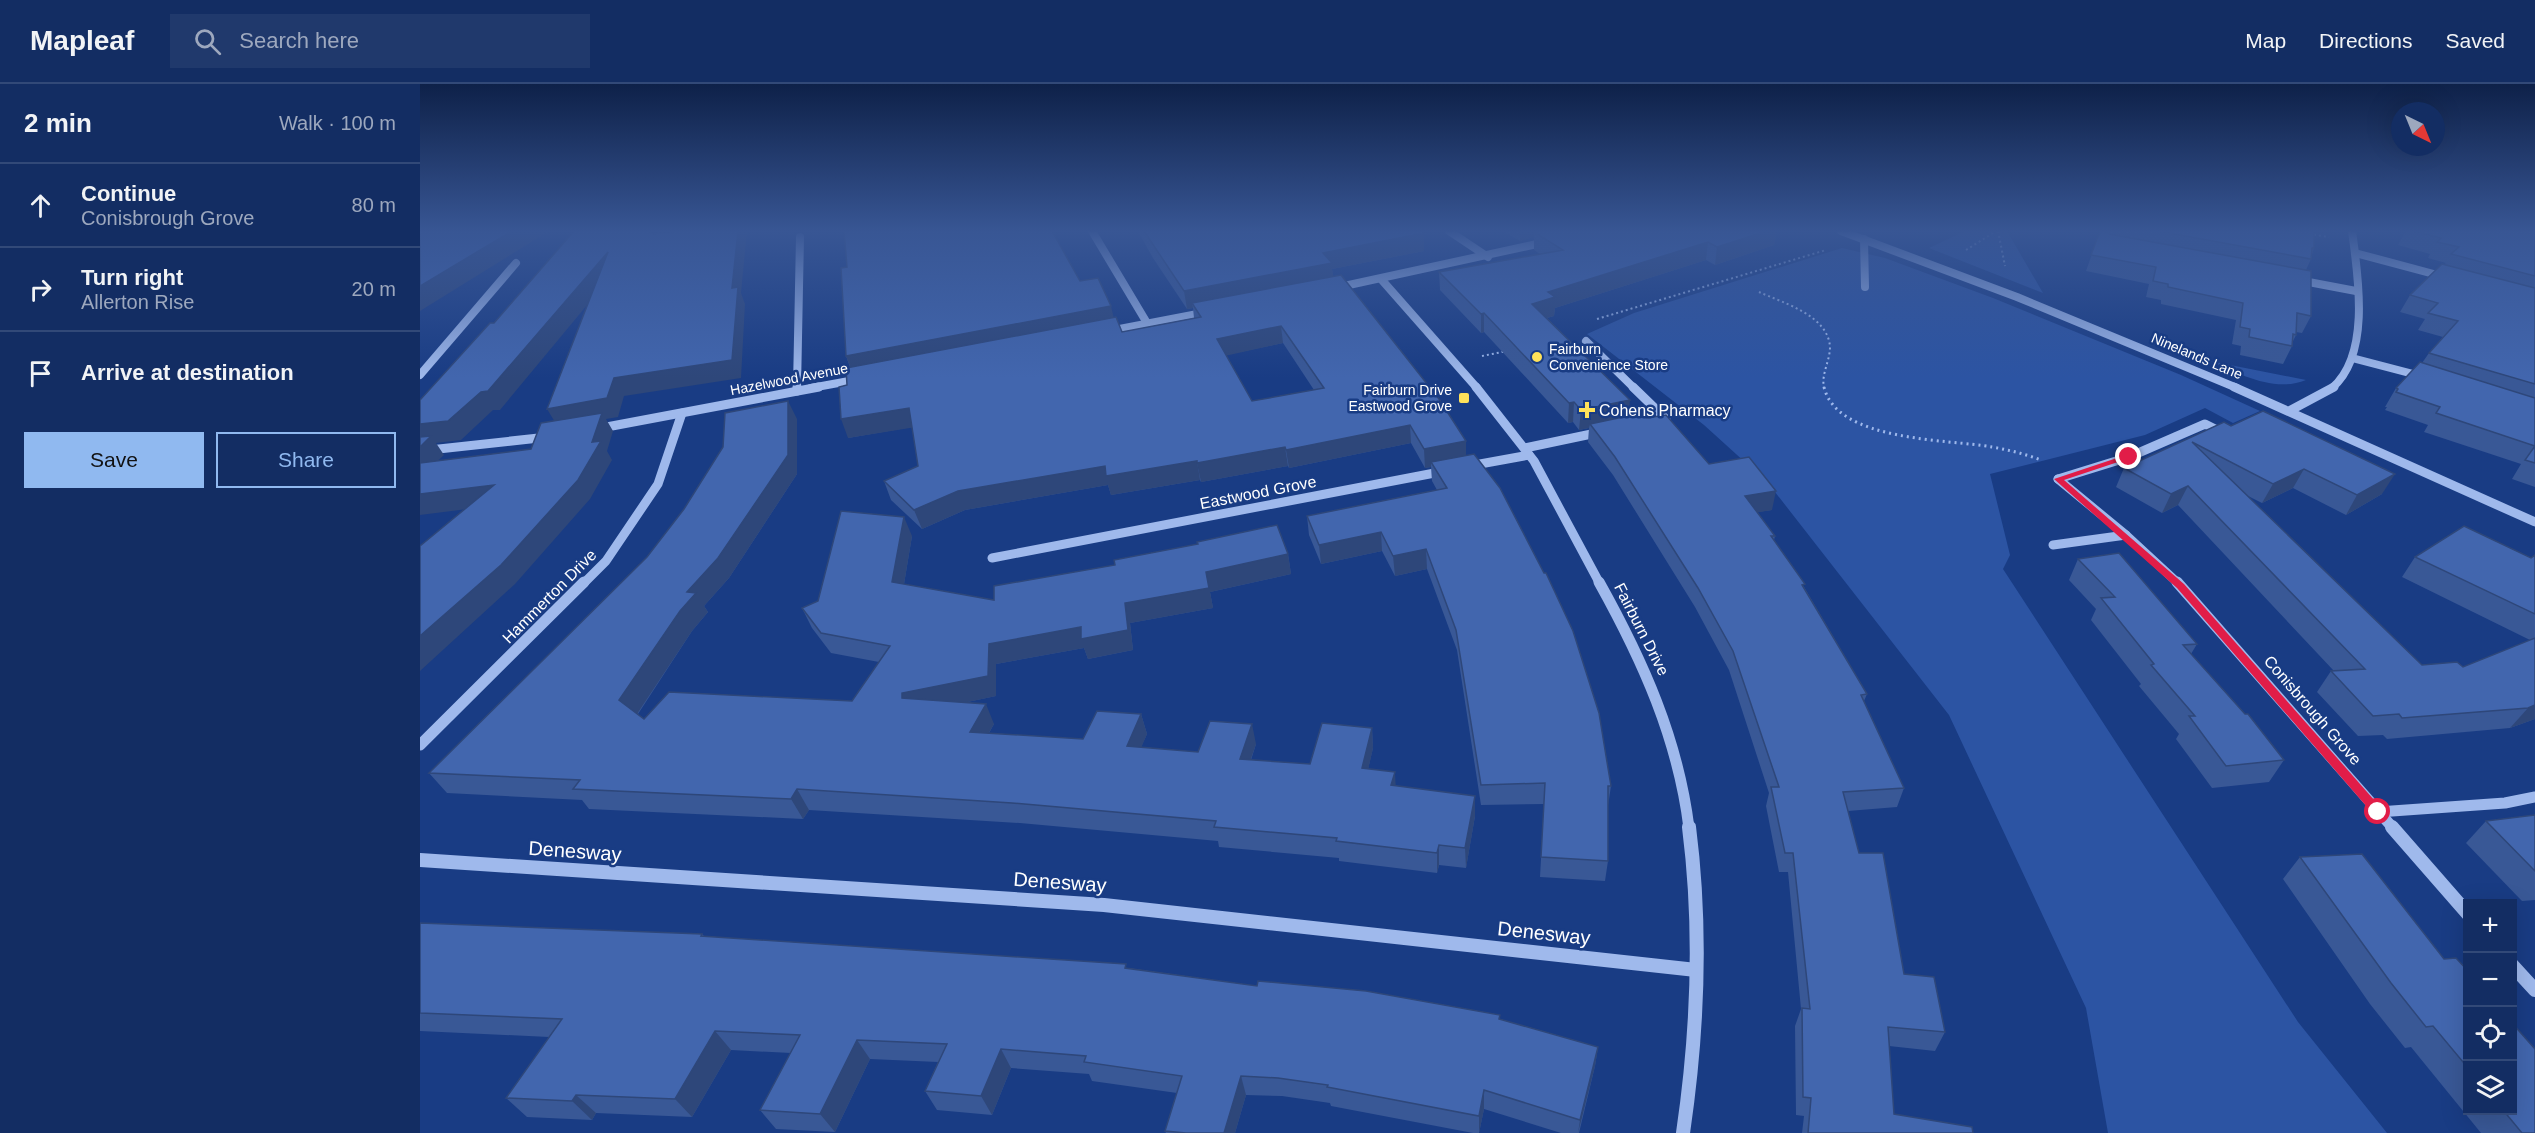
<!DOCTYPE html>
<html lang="en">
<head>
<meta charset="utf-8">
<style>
	:root { --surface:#132d63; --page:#20396c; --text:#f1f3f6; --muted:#9da8be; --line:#324978; --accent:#90b9f0 }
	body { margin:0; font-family:Helvetica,sans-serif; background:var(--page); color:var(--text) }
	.controls { position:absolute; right:18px; bottom:18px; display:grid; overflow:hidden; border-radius:0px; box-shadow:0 6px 24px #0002 }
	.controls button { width:54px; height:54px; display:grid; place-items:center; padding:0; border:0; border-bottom:2px solid var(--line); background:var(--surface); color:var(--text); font:30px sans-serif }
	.compass { position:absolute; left:1971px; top:18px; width:54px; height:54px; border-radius:50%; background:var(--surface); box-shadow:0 6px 24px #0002; rotate:137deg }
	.stop { position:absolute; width:18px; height:18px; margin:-14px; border:4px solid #e11d48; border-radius:50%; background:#fff }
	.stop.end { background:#e11d48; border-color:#fff; box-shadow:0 2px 6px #0008 }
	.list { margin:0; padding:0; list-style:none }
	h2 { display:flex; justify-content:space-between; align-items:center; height:78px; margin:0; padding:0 24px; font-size:26px }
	h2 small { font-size:20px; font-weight:400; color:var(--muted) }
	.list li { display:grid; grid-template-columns:39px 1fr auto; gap:18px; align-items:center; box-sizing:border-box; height:84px; padding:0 24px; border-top:2px solid var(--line) }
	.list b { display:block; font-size:22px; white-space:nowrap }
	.list p { margin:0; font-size:20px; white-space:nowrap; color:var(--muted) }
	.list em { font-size:20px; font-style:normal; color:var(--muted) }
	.actions { display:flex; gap:12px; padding:18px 24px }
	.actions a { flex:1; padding:14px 0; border:2px solid var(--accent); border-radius:0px; text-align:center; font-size:21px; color:var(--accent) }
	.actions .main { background:var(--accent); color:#111 }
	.icon { flex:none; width:33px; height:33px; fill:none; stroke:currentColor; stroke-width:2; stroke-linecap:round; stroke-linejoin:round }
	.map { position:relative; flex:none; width:2115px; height:1049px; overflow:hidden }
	header { display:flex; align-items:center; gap:36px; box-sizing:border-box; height:84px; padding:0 30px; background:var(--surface); border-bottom:2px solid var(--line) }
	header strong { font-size:28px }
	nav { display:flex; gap:33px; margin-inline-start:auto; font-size:21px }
	.search { width:420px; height:54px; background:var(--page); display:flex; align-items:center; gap:15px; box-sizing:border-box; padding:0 21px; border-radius:0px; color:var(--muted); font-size:22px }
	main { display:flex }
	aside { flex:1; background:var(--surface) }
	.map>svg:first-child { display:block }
	.green { fill:#2c54a3 }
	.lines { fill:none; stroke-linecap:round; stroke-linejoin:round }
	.path-far1 { stroke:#9fb9ec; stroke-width:2; stroke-dasharray:2 3; stroke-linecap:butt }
	.path { stroke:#9fb9ec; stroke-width:3; stroke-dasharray:2 4; stroke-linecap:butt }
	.minor-far3 { stroke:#9fb9ec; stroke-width:8 }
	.minor-far2 { stroke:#9fb9ec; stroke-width:9 }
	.minor-far1 { stroke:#9fb9ec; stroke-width:11 }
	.minor { stroke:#9fb9ec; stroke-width:14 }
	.wall { fill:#395896; fill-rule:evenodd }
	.shaded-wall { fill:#2e477a }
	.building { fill:#4266ae; stroke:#2e477a; stroke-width:1.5; fill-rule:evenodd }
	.route { fill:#e11d48 }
	.poi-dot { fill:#ffe25a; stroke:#193c84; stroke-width:2 }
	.labels { text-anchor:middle; stroke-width:5; stroke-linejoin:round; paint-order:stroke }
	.far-poi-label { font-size:14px; fill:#fff; stroke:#193c84; text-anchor:start }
	.far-street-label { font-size:14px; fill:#fff; stroke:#193c84 }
	.poi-label { font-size:16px; fill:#fff; stroke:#193c84; text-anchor:start }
	.street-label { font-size:16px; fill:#fff; stroke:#193c84 }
	.near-street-label { font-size:20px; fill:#fff; stroke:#193c84 }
</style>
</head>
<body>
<header>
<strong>Mapleaf</strong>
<div class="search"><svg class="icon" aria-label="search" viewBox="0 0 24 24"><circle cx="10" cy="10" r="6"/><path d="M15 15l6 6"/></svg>Search here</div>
<nav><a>Map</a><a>Directions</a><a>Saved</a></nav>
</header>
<main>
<aside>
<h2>2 min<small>Walk · 100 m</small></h2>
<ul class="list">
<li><svg class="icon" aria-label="ahead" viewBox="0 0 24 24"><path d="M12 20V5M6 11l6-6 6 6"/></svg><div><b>Continue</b><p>Conisbrough Grove</p></div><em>80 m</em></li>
<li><svg class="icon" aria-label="right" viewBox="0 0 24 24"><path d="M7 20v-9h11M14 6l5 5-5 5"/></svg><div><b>Turn right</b><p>Allerton Rise</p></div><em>20 m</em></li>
<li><svg class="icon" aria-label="arrive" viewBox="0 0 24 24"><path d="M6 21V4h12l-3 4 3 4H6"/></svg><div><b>Arrive at destination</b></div></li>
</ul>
<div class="actions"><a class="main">Save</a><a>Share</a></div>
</aside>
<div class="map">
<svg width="2115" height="1049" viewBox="0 0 2115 1049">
	<rect width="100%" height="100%" fill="#193c84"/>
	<g class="green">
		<polygon points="1545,147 1587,147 1623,209 1509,164"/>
		<polygon points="1422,164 1465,174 1573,214 1761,291 1840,327 1813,339 1785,324 1725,351 1570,390 1590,471 1583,485 1878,938 1967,1049 1688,1049 1666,924 1529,631 1348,399 1284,341 1167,250 1214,229"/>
		<path d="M1790,277L1886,296C1854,309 1820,290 1790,277Z"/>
	</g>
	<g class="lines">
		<g class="path-far1">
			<polyline points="1578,147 1585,182"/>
			<polyline points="1889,150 1909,153"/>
			<polyline points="1546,166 1576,147"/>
			<path d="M1339,208C1363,219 1408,231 1410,263C1410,277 1401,290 1404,304"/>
			<polyline points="1177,235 1406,166"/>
			<polyline points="1062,272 1087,267"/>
		</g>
		<path class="path" d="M1404,303C1417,358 1528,355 1572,363C1589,366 1605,370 1621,376"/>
		<g class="minor-far3">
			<polyline points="672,147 727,239"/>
			<polyline points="1029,147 1068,173"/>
			<polyline points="1421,147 1597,213 1817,304"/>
			<polyline points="1444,155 1445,203"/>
			<polyline points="1935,169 2025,193"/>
			<polyline points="961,195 1057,304"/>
			<polyline points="1878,196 1936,207"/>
			<polyline points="915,204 1126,158"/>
			<polyline points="689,247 788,228"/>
			<polyline points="1166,257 1214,304"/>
			<polyline points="1932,274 2001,292"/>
			<polyline points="0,291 96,179"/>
			<polyline points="377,304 380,153"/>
			<polyline points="391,304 440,295"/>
			<path d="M1912,304C1951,271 1938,191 1932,147"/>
		</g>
		<g class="minor-far2">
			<polyline points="1056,303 1114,377 1180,500"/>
			<polyline points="1213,303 1246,335 1237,337"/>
			<polyline points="1814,303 2115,438"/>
			<polyline points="377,307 377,303"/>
			<polyline points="1871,326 1914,303"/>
			<polyline points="176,345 399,303"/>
			<polyline points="1105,364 1181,348"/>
			<polyline points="0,367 128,353"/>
			<polyline points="1049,382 1109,371"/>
			<polyline points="1638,395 1709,373 1785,340 1795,345"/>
			<polyline points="1706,451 1759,500"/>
			<polyline points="1633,461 1706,451 1638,395"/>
			<polyline points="572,474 1025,387"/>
			<polyline points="163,500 186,477 238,400 262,329"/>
		</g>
		<g class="minor-far1">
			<path d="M1179,498C1223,577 1258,655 1269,744"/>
			<polyline points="1757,498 1973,744"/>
			<polyline points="0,661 164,498"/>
			<polyline points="1958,728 2085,719 2115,713"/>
		</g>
		<g class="minor">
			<polyline points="1972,743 2048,830"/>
			<polyline points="0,776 684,821 1276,886"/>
			<polyline points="2092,881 2115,906"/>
			<path d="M1263,1049C1278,947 1282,845 1269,743"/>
		</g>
	</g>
	<g class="wall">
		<path d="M719,147H1001L1004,167L912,185L913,192L1046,357V371L1191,702L1188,722V777L1185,797L1120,793L1124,720L1061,721L1037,566L1007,485L975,492L962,467L901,480L889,451L887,432L1017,406L1012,397L1011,383L1005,384L991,359L869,384L868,382L781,398L780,396L691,411L688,401L545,426L502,445L471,416L464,397L498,382L492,343L428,354L427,301L430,283L426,272L427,183L660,197L693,234L702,248L774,234L773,224L767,225L733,174L720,151ZM863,259L894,306L832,317L806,271Z"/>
		<polygon points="1083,147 1357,147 1354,161 1295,181 1286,176 1135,224 1134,232 1127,234 1209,332 1227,334 1352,426 1337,428 1355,452 1354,456 1384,503 1447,610 1444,617 1484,704 1477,723 1428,727 1439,769 1484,890 1525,948 1515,967 1469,962 1474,1030 1553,1049 1382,1049 1384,1032 1376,1031 1375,942 1381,925 1368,788 1359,788 1346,722 1349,709 1309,586 1275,523 1193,391 1168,358 1169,344 1159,346 1153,338 1148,339 1064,248 1061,249 1020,206 1019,188 1120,170 1114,166 1114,153 1100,157"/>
		<polygon points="1680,147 1894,147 1894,164 1892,170 1891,175 1886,186 1891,232 1882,249 1876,248 1876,251 1872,259 1872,262 1863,280 1820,271 1821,262 1812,260 1816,236 1741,220 1741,216 1726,213 1729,200 1666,187"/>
		<polygon points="1986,147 2115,147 2115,403 2092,395 2101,380 2004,348 2008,341 1965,326 1967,323 1965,323 1976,304 2002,279 2009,269 2023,253 1998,246 2005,235 1980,228 1990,211 2026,179 2008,174 2010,170 1978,161"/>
		<polygon points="377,335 377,390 309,494 284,522 288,528 272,547 218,630 224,635 432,617 459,578 411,569 392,544 382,524 398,517 492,452 484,500 574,516 868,470 871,490 790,508 793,524 710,539 713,566 668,575 664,564 576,580 576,612 547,618 574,640 569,649 663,655 721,630 727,650 721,663 778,668 836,660 831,676 890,680 952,644 953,664 948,685 976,702 1055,732 1046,784 1019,781 1017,789 919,777 919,774 799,763 798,757 600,739 389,726 383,735 169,725 162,716 27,709 9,689"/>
		<polygon points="1804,338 1962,410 1926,431 1873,404 1842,419 1826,411 2002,581 2043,583 2110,556 1982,493 1995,473 2111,474 2115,471 2115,635 2090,644 1967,655 1963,651 1938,652 1897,608 1911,587 1914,587 1758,421 1742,429 1696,403 1704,384"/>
		<polygon points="1658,475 1777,560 1771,570 1864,676 1849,698 1792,704 1756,655 1759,650 1719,602 1721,600 1671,536 1676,525 1649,496"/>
		<polygon points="2115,731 2115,816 2102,817 2046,759 2066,737"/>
		<polygon points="1880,773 2024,875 2048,887 2048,1026 2092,1026 2115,1049 2061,1049 1991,963 1985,964 1950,920 1863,795"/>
		<polygon points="0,839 282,850 284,852 708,884 837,902 1080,931 1080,935 1178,963 1175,982 1159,1049 1141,1049 1064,1025 1059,1049 1053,1049 911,1022 910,1019 862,1012 826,1011 815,1049 746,1049 745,1047 757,1009 672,997 669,990 591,984 572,1031 517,1026 505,1007 518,978 450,975 415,1048 356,1045 340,1026 371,969 311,966 272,1033 176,1029 172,1036 107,1033 86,1014 129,953 0,947"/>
	</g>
	<g class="shaded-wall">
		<polygon points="92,147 129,147 0,227 0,202"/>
		<polygon points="318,147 327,147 321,209 325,220 321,294 204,312 198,333 186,335 193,347 187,367 192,376 170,415 95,500 0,587 0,552 138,343 127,325 194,294 312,204"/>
		<polygon points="1100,147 1140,147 1114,148 1114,153 1100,157"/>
		<polygon points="1347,147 1357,147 1354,161 1295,181 1297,163"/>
		<polygon points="1004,149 1004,167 912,185 914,197 772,219 773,224 767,225 764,207 903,169"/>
		<polygon points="1288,158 1286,176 1135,224 1134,232 1112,238 1112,220 1128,208"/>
		<polygon points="188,168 197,185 80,326 73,326 41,356 16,359 24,371 0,394 0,340"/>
		<polygon points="691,222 695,239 433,290 426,272"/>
		<polygon points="1064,229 1064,248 1061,249 1061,230"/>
		<polygon points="861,242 863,259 800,273 797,255"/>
		<polygon points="1210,316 1208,336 1170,340 1169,344 1159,346 1161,326"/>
		<polygon points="368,317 377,335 377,390 309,494 284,522 288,528 272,547 213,636 199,616"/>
		<polygon points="1154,318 1153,338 1148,339 1149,319"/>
		<polygon points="489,324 496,343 428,354 421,335"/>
		<polygon points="990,341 991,359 869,384 866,366"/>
		<polygon points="1046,357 1046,376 1011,378 1011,383 1005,384 1004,365"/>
		<polygon points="865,363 868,382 781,398 777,379"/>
		<polygon points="777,377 780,396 691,411 688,401 545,426 502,445 494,426 538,407 685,382"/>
		<polygon points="1884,385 1873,404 1842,419 1853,400"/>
		<polygon points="1975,390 1962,410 1926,431 1937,411"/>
		<polygon points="74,401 87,420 0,431 0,410"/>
		<polygon points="1768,402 1758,421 1742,429 1751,410"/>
		<polygon points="1356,407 1352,426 1322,431 1325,412"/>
		<polygon points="484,433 492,452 481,518 472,498"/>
		<polygon points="961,448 962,467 901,480 899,461"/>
		<polygon points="1006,465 1007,485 975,492 973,472"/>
		<polygon points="868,470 871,490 790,508 793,524 710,539 713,566 668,575 664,564 576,580 576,612 491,630 482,614 482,609 569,560 705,519 786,488"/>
		<polygon points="566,620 574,640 558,668 550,648"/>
		<polygon points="2115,621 2115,635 2090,644 2108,624"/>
		<polygon points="721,630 727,650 713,683 707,662"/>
		<polygon points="832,640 836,660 824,695 820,675"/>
		<polygon points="952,644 953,664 944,704 942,684"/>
		<polygon points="975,688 976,708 971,701"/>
		<polygon points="377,705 389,726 383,735 371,715"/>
		<polygon points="1055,712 1055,732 1046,784 1045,764"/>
		<polygon points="1019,761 1019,781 1017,789 1017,769"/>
		<polygon points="295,947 311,966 272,1033 255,1015"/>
		<polygon points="437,956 450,975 415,1048 400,1030"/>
		<polygon points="1178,963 1175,982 1158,1049 1160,1036"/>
		<polygon points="581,965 591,984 572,1031 561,1012"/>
		<polygon points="821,992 826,1011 815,1049 804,1049"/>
		<polygon points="1064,1006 1064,1025 1059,1049 1059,1032"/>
		<polygon points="156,1011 176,1029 172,1036 152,1017"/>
	</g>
	<g class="building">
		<polygon points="0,147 92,147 0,202"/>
		<polygon points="154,147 228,147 233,150 257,147 318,147 312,204 318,203 312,276 194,294 187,314 127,325 188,168 68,307 61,308 28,337 0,340 0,316 70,239 74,239"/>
		<polygon points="424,147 632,147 660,197 678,194 691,222 426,272 421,184 427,183"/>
		<polygon points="724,147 1001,147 1004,149 903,169 912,179 764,207"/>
		<polygon points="1121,147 1347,147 1297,163 1288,158 1128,208 1135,213 1112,220 1210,316 1161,326 1154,318 1149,319 1064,229 1061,230 1019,188 1143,166 1114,148"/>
		<polygon points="1680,147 1685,147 1689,150 1891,187 1891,232 1877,229 1876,251 1873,250 1872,262 1829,253 1830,245 1820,243 1823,219 1748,203 1748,200 1733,197 1736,183 1671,171"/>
		<polygon points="1738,147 1894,147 1894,164 1892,164 1891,175"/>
		<polygon points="1993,147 2115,147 2115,192 2031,170 2039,163 2017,158 2021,154"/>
		<polygon points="2022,180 2115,204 2115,300 2009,269 2038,237 2008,229 2018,219 1990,211"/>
		<path d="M921,191L1019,315L1046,357L1004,365L990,341L866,366L865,363L777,379V377L686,392L685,382L538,407L494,426L464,397L498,382L489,324L421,335L419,303L427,301L426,284L696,233L702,248L781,233L772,219ZM861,242L904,304L832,317L797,255Z"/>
		<polygon points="2000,278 2115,314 2115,379 2105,376 2115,362 2016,329 2020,323 1976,308 1978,305 1976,304"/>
		<polygon points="368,317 368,371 298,474 267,508 276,509 260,527 199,616 224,635 249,608 432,617 470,562 401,549 382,524 398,517 421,427 484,433 472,498 574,516 574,502 695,481 694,476 778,460 777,458 857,441 868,470 786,488 789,504 705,519 708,546 661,555 661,543 569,560 568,592 482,609 482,614 566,620 550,648 663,655 677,627 721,630 707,662 778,668 790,637 832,640 820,675 890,680 902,639 952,644 942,684 975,688 971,701 1055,712 1045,764 1019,761 1017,769 916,757 917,754 794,743 796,737 592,719 377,705 371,715 153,705 160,696 9,689 227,473 264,425 303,363 305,329"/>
		<polygon points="1843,327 1975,390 1937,411 1884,385 1853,400 1772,358 2002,581 2037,578 2043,583 2115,554 2115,621 2108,624 1982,634 1979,630 1953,632 1911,587 1945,585 1768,402 1751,410 1704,384 1804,338 1811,342"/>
		<polygon points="182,329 172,358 181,357 158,396 81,481 0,552 0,462 74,401 0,410 0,379 111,365 121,339"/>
		<polygon points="1222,329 1227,334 1246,331 1289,380 1329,373 1356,407 1325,412 1355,452 1351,452 1385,500 1382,501 1447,610 1441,611 1484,704 1423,708 1439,769 1463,769 1484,890 1514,893 1525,948 1468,943 1474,1030 1552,1043 1553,1049 1388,1049 1391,1014 1383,1013 1382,924 1390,925 1373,769 1365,769 1351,703 1359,703 1313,567 1278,504 1195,373 1170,340"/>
		<polygon points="11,352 0,363 0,353"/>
		<polygon points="1054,370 1080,404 1124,489 1126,489 1153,547 1179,629 1186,672 1191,702 1188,702 1188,777 1121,773 1125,699 1061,701 1036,546 1006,465 973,472 961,448 899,461 887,432 1027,404 1011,378"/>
		<polygon points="2044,442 2111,474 2115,471 2115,530 1995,473"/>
		<polygon points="1699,469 1777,560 1763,561 1825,630 1828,630 1864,676 1806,682 1769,632 1775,632 1731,581 1734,580 1681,514 1695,513 1658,475"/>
		<polygon points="2115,731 2115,787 2066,737"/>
		<polygon points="1942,770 2024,875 2036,874 2048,887 2048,984 2013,942 2006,943 1971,899 1880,773"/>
		<polygon points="0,839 282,850 281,852 706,880 705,884 837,902 838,897 946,907 1080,931 1079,935 1178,963 1160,1036 1064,1006 1059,1032 907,1003 908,1001 858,994 821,992 804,1049 766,1049 745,1047 762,992 664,978 666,972 581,965 561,1012 505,1007 527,960 437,956 400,1030 340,1026 380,951 295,947 255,1015 156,1011 152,1017 86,1014 142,935 0,929"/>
		<polygon points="2092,939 2115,965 2115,1049 2102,1049 2083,1026 2092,1026"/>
	</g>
	<linearGradient id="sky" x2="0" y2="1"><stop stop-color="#0e2149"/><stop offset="0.5" stop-color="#385694"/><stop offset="1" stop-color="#385694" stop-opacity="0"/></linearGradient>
	<rect width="2115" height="294" fill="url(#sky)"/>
	<polygon class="route" points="1706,371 1713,373 1644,396 1764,500 1962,725 1962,731 1954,731 1757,504 1634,395"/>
	<g class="poi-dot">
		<circle cx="1117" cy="273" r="6"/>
		<rect x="1038" y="308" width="12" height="12" rx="3"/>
		<path d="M1164 317h6v6h6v6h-6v6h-6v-6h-6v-6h6z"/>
	</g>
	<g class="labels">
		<g class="far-poi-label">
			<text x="1129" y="270">Fairburn<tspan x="1129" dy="16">Convenience Store</tspan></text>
			<text x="1032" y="311" text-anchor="end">Fairburn Drive<tspan x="1032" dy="16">Eastwood Grove</tspan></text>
		</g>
		<g class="far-street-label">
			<text transform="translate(1777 272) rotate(23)" y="5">Ninelands Lane</text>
			<text transform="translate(369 295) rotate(-11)" y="5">Hazelwood Avenue</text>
		</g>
		<g class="poi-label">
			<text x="1179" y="332">Cohens Pharmacy</text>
		</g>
		<g class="street-label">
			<text transform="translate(838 408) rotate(-11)" y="6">Eastwood Grove</text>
			<text transform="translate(129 512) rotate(-45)" y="6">Hammerton Drive</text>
			<text transform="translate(1222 545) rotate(63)" y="6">Fairburn Drive</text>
			<text transform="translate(1893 626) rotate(49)" y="6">Conisbrough Grove</text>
		</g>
		<g class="near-street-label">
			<text transform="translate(155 767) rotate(4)" y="7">Denesway</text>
			<text transform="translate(640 798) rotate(4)" y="7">Denesway</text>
			<text transform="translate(1124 849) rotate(6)" y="7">Denesway</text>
		</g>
	</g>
</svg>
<div class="controls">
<button>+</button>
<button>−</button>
<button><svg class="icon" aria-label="locate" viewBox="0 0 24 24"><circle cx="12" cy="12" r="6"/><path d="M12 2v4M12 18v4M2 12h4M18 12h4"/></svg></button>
<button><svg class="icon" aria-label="layers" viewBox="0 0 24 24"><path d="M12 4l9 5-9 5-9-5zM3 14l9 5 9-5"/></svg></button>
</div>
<svg class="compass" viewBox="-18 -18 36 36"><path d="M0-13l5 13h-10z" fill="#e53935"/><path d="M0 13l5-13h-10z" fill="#9da8be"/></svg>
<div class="stop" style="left:1958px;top:728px"></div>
<div class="stop end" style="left:1709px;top:373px"></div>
</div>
</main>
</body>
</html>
